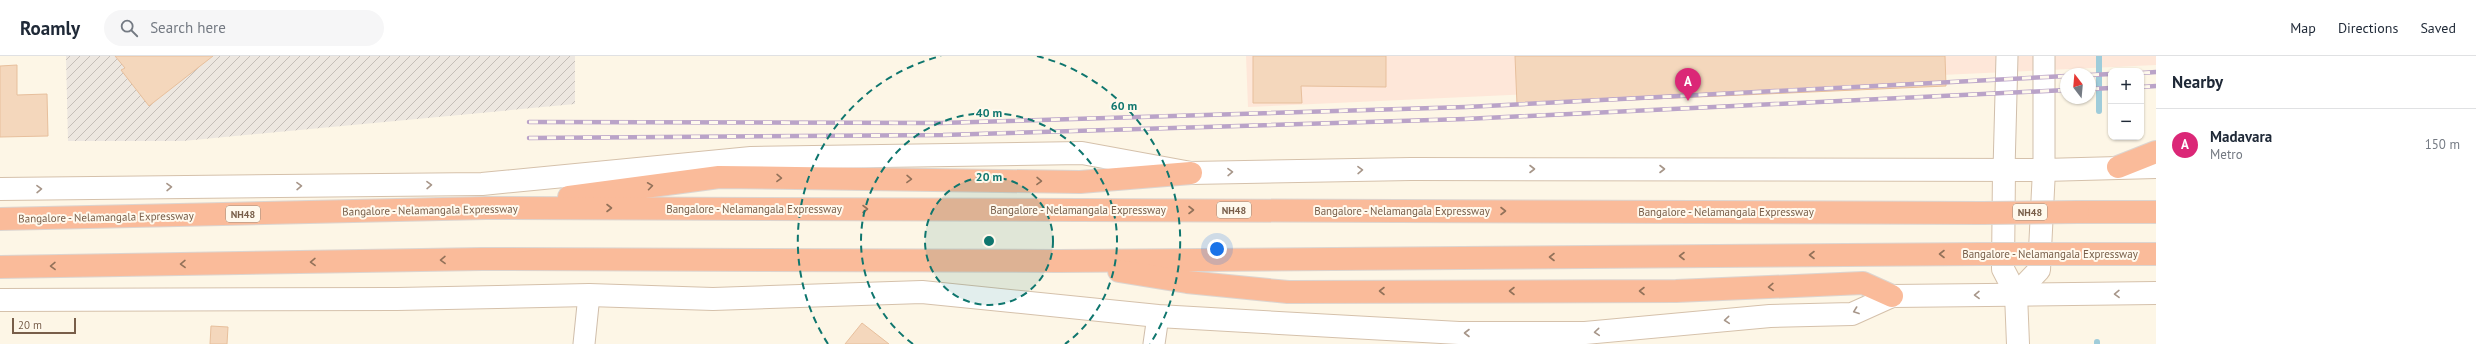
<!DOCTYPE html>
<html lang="en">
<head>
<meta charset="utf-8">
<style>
	:root { --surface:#fff; --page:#f6f6f7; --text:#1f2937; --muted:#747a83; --line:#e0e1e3; --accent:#db2777 }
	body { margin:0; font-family:"PT Sans",sans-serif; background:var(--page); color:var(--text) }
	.controls { position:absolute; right:12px; top:12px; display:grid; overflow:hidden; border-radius:8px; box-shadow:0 1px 3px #0004 }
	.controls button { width:36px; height:36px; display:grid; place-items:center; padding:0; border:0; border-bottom:1px solid var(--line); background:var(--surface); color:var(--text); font:20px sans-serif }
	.compass { position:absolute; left:2060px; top:12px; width:36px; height:36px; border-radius:50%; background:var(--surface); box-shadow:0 1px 3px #0004; rotate:344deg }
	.scale { position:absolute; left:12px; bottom:10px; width:64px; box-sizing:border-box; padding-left:4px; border:2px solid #785e49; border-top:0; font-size:11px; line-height:14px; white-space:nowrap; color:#785e49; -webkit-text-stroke:3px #fff9ed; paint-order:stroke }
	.you { position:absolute; left:1217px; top:193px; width:14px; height:14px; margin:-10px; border:3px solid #fff; border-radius:50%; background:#1a73e8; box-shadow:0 0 0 6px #1a73e833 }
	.badge { display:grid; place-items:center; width:26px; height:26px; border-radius:50%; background:var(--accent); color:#fff; font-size:13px; font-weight:700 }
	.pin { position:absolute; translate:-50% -33px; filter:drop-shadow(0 1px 2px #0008) }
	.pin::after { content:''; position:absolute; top:21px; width:14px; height:12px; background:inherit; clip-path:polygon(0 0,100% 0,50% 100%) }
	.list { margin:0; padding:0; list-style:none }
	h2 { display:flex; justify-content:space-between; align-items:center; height:52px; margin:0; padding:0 16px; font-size:17px }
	h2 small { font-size:13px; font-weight:400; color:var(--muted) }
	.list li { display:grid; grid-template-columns:26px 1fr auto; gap:12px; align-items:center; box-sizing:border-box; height:72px; padding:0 16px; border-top:1px solid var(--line) }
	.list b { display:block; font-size:15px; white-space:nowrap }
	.list p { margin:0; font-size:13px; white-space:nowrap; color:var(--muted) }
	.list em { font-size:13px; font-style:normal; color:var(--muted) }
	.icon { flex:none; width:22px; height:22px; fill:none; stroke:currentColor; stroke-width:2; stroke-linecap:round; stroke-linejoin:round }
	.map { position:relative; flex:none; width:2156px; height:288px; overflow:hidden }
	header { display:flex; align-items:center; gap:24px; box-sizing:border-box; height:56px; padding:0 20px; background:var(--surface); border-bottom:1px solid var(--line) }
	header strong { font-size:19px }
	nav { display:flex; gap:22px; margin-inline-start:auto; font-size:14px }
	.search { width:280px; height:36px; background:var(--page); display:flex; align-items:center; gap:10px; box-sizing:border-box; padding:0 14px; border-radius:22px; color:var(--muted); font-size:15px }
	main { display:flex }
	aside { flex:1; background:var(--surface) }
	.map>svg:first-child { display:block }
	.commercial { fill:#fee7d9 }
	.industrial { fill:url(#industrial-furrows) }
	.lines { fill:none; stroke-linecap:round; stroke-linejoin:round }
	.stream { stroke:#9fccda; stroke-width:6 }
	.building { fill:#f4d7bc; stroke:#e7bf9c }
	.street-casing { stroke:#d0beab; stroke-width:23 }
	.secondary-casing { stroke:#d5c1ab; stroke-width:24 }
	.highway-casing { stroke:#dcd5d0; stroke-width:24 }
	.street { stroke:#fff; stroke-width:21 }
	.secondary { stroke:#fff; stroke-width:22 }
	.highway { stroke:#fabb9a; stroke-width:22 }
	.rail-casing { stroke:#baa3c8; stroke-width:4.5 }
	.rail { stroke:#fff9ed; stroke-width:3; stroke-dasharray:9; stroke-linecap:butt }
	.highway-bridge-casing { stroke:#dcd5d0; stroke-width:24; stroke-linecap:butt }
	.highway-bridge { stroke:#fabb9a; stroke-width:22 }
	.oneway { stroke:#a79689 }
	.oneway2 { stroke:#927159 }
	.ring { fill:none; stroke:#0f766e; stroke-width:2; stroke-dasharray:7 5 }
	.labels { text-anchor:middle; stroke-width:4; stroke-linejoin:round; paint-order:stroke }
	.shield { fill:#fff9ed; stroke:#a08c7a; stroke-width:1 }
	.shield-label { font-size:10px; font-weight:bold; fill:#785e49 }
	.street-label { font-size:11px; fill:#785e49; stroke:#fff9ed }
	.centre { fill:#0f766e; stroke:#fff9ed; stroke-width:2 }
	.ring-label { font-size:12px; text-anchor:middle; font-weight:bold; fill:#0f766e; stroke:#fff9ed; stroke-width:4; stroke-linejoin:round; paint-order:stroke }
</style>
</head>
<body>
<header>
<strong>Roamly</strong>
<div class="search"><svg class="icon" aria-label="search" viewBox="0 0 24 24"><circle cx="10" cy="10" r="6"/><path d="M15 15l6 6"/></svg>Search here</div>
<nav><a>Map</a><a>Directions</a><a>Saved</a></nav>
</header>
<main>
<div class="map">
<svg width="2156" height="288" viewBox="0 0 2156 288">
	<defs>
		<pattern id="industrial-furrows" width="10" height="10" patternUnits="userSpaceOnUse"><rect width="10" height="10" fill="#ede7e0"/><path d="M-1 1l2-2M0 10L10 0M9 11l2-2" fill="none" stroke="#c5beb8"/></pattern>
	</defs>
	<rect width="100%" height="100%" fill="#fdf6e6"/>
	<polygon class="commercial" points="1246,0 2156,0 2156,9 1248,51"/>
	<polygon class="industrial" points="66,0 575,0 575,48 183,85 68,85"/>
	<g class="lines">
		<g class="stream">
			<polyline points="2099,0 2099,55"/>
			<polyline points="2097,288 2097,286"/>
		</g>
	</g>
	<g class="building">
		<polygon points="115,0 213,0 149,50 121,14 125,12"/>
		<polygon points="1253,0 1386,0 1386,31 1301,30 1302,47 1253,47"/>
		<polygon points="1515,0 1945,0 1946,30 1517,49"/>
		<polygon points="17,9 17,39 47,38 48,80 0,81 0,10"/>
		<polygon points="862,267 889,288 845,288"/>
		<polygon points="211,270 228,271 227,288 210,288"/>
	</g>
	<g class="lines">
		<defs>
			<g id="street">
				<polyline points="2004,114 2007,0"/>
				<polyline points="2044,114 2044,0"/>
				<polyline points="584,288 589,239"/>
				<polyline points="1154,288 1158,260"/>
			</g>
			<g id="secondary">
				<polyline points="2004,114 2003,213 2016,238 2018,288"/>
				<polyline points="0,133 482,128 751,102 1082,97 1191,117 1411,113 2044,114 2156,111"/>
				<polyline points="2016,238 2039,214 2044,114"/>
				<polyline points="0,244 397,243 589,239 713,243 922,236 1158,260 1333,270 1459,277 1585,277 1770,260 1852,258 1892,240 2156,237"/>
			</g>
			<g id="highway">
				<polyline points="2118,111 2156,96"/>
				<polyline points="569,141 719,121 1080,126 1191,117"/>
				<polyline points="2078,156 2156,156"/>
				<polyline points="0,163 486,152 1982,157"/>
				<polyline points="2074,198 2156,198"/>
				<polyline points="0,211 482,203 1058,205 1981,198"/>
				<polyline points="1119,215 1187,226 1288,236 1676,235 1863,227 1892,240"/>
			</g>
		</defs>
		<use href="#street" class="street-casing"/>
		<use href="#secondary" class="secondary-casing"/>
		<use href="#highway" class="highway-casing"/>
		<use href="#street" class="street"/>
		<use href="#secondary" class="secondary"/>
		<use href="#highway" class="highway"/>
		<defs>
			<g id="rail">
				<polyline points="2141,17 2156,16"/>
				<polyline points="2090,19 2111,18"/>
				<polyline points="2141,31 2156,30"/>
				<polyline points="2090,33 2111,32"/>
				<polyline points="529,66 941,67 1466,51 2066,20"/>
				<polyline points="529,82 943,79 1465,63 2066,34"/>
			</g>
		</defs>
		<use href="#rail" class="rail-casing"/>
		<use href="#rail" class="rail"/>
		<defs>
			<g id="highway-bridge">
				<polyline points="1982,157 2078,156"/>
				<polyline points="1981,198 2074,198"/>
			</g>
		</defs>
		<use href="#highway-bridge" class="highway-bridge-casing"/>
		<use href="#highway-bridge" class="highway-bridge"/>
	</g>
	<defs><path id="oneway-chevron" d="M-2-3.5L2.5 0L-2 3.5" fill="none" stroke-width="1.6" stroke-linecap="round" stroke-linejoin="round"/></defs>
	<g class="oneway">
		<use href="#oneway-chevron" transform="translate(1532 113)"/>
		<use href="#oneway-chevron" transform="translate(1662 113)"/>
		<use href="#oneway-chevron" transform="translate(1360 114) rotate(-1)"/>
		<use href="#oneway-chevron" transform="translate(1230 116) rotate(-1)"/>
		<use href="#oneway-chevron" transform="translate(429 129) rotate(-1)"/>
		<use href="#oneway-chevron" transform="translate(299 130) rotate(-1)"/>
		<use href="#oneway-chevron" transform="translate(169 131) rotate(-1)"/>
		<use href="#oneway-chevron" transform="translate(39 133) rotate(-1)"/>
		<use href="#oneway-chevron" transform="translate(2117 238) rotate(179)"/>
		<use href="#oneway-chevron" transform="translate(1977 239) rotate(179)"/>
		<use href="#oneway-chevron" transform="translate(1856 255) rotate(160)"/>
		<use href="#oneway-chevron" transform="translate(1727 264) rotate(175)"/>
		<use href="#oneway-chevron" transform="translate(1597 276) rotate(175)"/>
		<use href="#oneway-chevron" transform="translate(1467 277) rotate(180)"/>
	</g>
	<g class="oneway2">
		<use href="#oneway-chevron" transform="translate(779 122) rotate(1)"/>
		<use href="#oneway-chevron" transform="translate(909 123) rotate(1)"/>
		<use href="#oneway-chevron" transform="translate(1039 125) rotate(1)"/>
		<use href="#oneway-chevron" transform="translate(650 130) rotate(-8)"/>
		<use href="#oneway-chevron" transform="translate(609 152)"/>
		<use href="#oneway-chevron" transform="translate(865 153)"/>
		<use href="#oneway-chevron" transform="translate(1191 154)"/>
		<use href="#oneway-chevron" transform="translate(1503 155)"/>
		<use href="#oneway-chevron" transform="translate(1942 198) rotate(180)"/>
		<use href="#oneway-chevron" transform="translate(1812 199) rotate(180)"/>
		<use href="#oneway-chevron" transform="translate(1682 200) rotate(180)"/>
		<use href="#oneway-chevron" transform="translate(1552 201) rotate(180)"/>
		<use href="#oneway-chevron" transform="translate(443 204) rotate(179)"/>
		<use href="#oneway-chevron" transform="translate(313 206) rotate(179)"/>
		<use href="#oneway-chevron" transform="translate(183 208) rotate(179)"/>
		<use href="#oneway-chevron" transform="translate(53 210) rotate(179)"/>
		<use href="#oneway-chevron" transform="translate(1771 231) rotate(178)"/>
		<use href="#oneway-chevron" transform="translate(1382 235) rotate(180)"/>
		<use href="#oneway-chevron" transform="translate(1512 235) rotate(180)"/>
		<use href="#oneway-chevron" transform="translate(1642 235) rotate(180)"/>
	</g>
	<circle cx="989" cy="185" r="64" fill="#0f766e" fill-opacity=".12"/>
	<g class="ring">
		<circle cx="989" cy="185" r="64"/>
		<path d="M913 288A128 128 0 1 1 1065 288"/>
		<path d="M828 288A191 191 0 0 1 941 0M1037 0A191 191 0 0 1 1150 288"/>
	</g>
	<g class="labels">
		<g class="shield">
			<rect x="1217" y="146" width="34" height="16" rx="3"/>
			<rect x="2013" y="148" width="34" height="16" rx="3"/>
			<rect x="226" y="150" width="34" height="16" rx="3"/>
		</g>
		<g class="shield-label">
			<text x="1234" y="158">NH48</text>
			<text x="2030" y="160">NH48</text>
			<text x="243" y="162">NH48</text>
		</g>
		<g class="street-label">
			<text x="754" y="157">Bangalore - Nelamangala Expressway</text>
			<text transform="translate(430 154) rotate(-1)" y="4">Bangalore - Nelamangala Expressway</text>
			<text x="1078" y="158">Bangalore - Nelamangala Expressway</text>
			<text x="1402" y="159">Bangalore - Nelamangala Expressway</text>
			<text x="1726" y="160">Bangalore - Nelamangala Expressway</text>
			<text transform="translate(106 161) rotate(-1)" y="4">Bangalore - Nelamangala Expressway</text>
			<text x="2050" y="202">Bangalore - Nelamangala Expressway</text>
		</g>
	</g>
	<circle cx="989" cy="185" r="6" class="centre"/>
	<g class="ring-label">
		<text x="1124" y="54">60 m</text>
		<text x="989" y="61">40 m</text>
		<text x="989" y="125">20 m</text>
	</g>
</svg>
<div class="controls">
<button>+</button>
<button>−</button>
</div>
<svg class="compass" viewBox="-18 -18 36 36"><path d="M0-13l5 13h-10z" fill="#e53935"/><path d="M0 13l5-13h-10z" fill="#747a83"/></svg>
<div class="scale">20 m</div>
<div class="you"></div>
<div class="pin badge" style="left:1688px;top:45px">A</div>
</div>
<aside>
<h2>Nearby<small></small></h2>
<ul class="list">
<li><span class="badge">A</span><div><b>Madavara</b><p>Metro</p></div><em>150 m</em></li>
</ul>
</aside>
</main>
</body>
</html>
